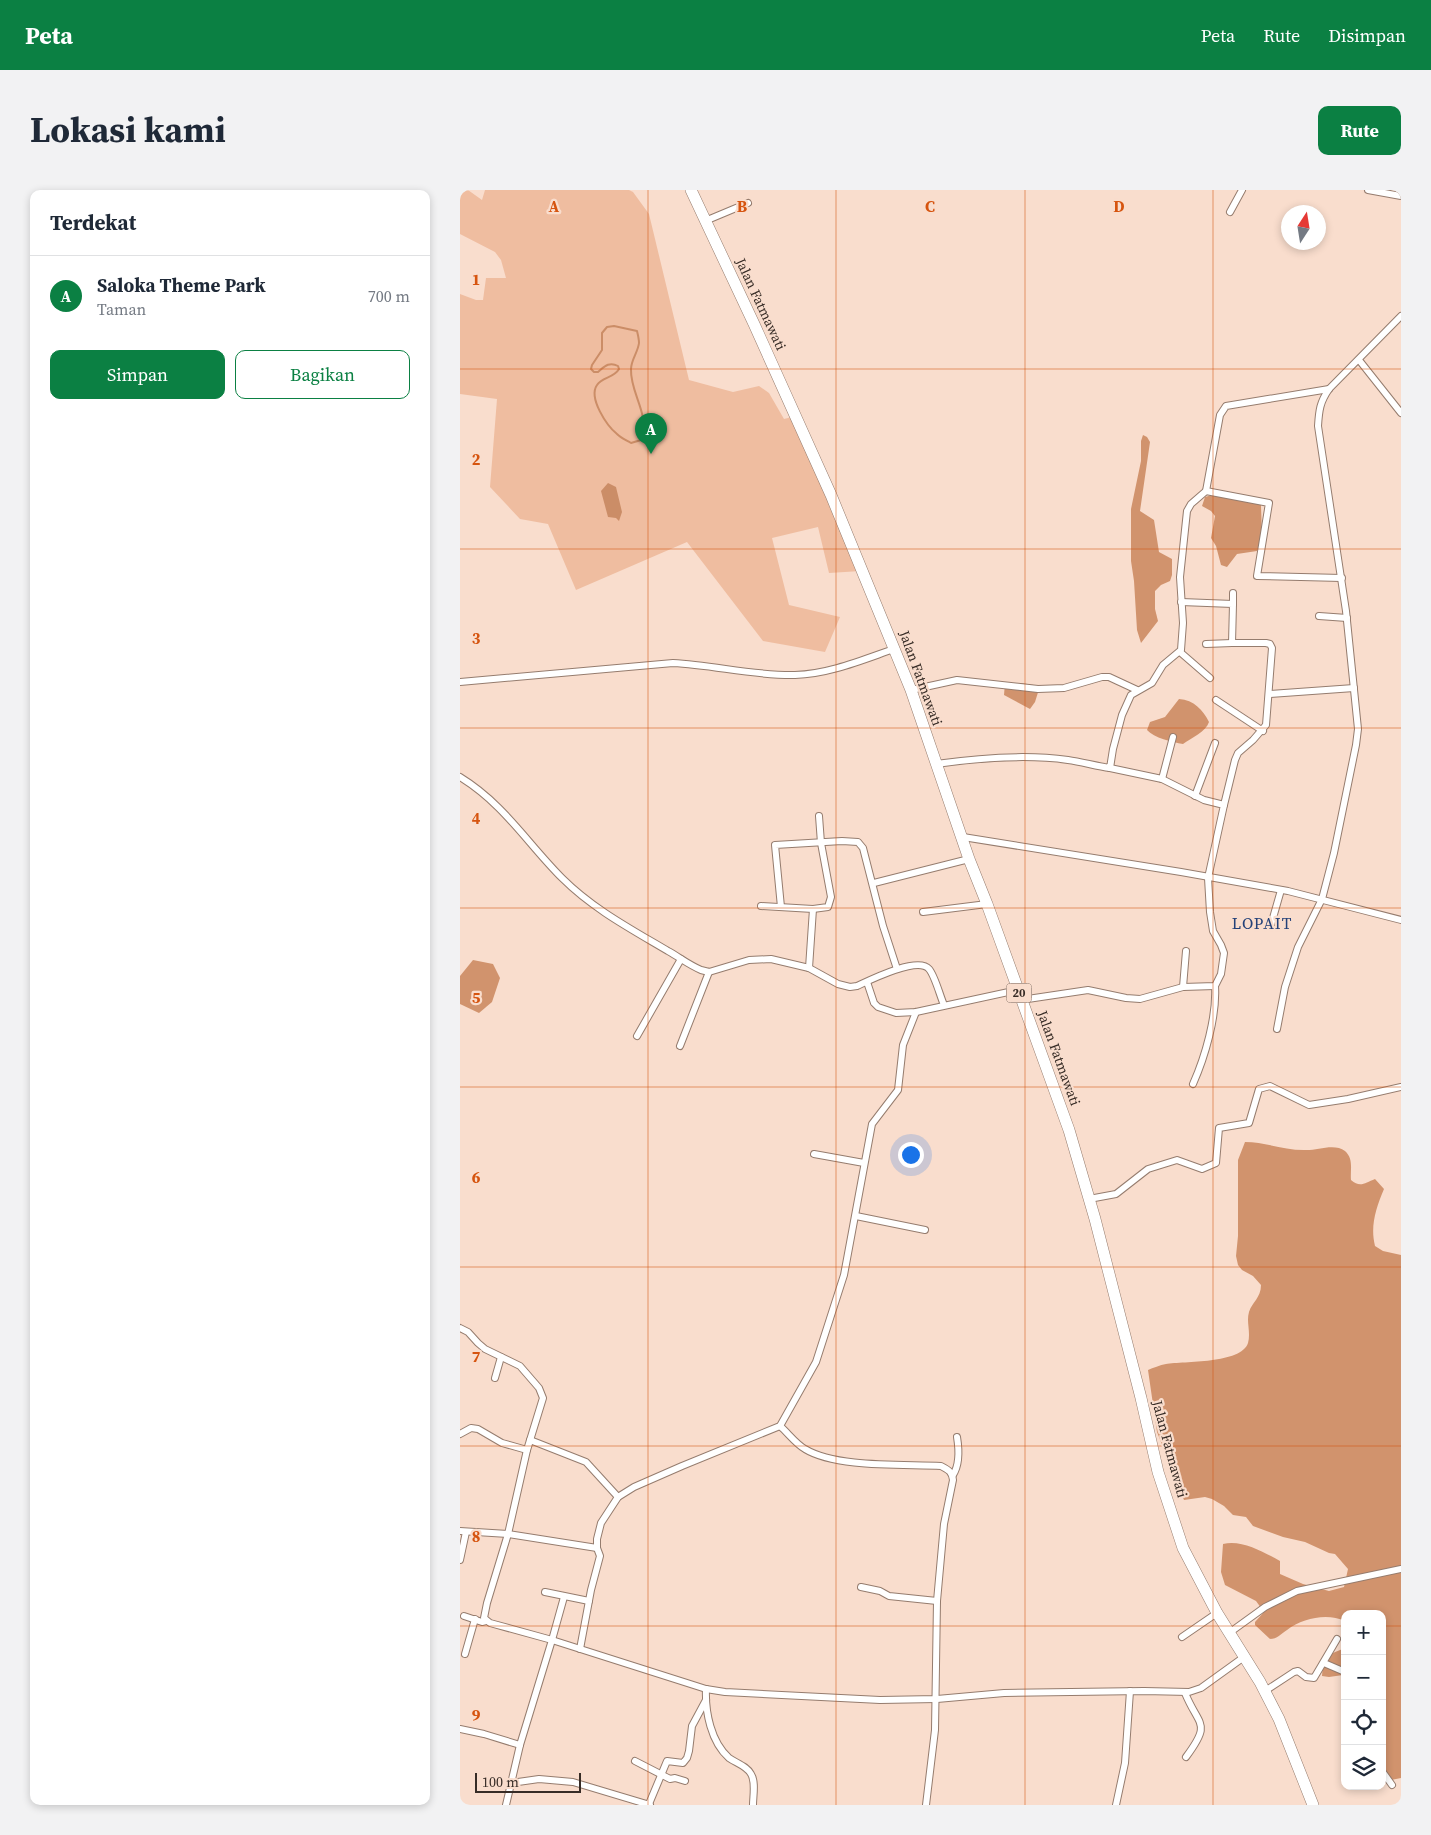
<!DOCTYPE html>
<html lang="id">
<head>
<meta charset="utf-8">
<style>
	:root { --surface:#fff; --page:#f2f2f3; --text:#1f2937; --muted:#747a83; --line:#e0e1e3; --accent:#0b8043 }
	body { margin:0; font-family:"Source Serif 4",serif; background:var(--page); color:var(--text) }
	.controls { position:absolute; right:15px; bottom:15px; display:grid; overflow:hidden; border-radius:10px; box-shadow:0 2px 8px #0003 }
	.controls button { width:45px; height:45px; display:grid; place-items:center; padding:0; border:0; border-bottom:1px solid var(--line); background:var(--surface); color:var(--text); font:25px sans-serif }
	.compass { position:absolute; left:821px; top:15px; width:45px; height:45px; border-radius:50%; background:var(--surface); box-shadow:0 2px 8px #0003; rotate:12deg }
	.scale { position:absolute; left:15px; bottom:12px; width:106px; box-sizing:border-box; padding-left:5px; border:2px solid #372c26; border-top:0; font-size:14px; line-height:18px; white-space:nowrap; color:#372c26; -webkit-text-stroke:4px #f9ddcd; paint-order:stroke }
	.you { position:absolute; left:450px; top:964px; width:18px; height:18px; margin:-12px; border:4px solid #fff; border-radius:50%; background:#1a73e8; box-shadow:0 0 0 8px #1a73e833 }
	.badge { display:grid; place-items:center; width:32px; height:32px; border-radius:50%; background:var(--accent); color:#fff; font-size:16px; font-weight:700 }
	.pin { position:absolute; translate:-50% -41px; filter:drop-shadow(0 1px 2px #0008) }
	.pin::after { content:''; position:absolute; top:26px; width:18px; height:15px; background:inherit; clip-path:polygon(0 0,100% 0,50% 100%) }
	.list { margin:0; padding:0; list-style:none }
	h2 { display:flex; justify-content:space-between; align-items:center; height:65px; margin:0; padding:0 20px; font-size:21px }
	h2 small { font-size:16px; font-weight:400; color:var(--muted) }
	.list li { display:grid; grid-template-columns:32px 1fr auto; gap:15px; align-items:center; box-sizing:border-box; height:80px; padding:0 20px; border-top:1px solid var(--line) }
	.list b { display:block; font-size:19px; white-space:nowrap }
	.list p { margin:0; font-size:16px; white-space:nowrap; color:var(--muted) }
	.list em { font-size:16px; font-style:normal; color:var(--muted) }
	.actions { display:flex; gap:10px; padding:15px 20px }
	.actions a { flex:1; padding:11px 0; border:1px solid var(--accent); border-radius:10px; text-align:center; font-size:18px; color:var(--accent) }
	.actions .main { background:var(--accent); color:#fff }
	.icon { flex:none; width:28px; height:28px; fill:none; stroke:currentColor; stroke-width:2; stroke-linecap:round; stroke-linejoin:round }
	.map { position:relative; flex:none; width:941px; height:1615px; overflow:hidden; border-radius:10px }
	header { display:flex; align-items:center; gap:30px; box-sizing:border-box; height:70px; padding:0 25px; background:var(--accent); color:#fff }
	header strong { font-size:24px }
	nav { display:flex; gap:28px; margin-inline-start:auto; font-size:18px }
	.intro { display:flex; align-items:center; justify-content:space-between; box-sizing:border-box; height:120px; padding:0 30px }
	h1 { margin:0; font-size:35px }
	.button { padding:12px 22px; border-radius:10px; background:var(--accent); color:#fff; font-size:18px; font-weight:700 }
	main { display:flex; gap:30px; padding:0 30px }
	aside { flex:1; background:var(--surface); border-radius:10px; box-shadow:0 2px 8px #0003 }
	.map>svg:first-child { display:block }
	.green { fill:#efbda0 }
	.forest { fill:#d1936d }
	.water { fill:#cb8d67 }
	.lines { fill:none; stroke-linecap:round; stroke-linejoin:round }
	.stream { stroke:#cb8d67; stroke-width:2 }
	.minor-casing { stroke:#957c6e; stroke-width:8 }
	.trunk-casing { stroke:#957c6e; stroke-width:12 }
	.minor { stroke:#fff; stroke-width:6 }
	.trunk { stroke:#fff; stroke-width:11 }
	.grid { fill:none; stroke:#d6540f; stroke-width:1; stroke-opacity:0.55 }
	.labels { text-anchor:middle; stroke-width:4.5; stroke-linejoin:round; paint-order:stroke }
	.shield { fill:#f9ddcd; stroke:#716158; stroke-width:1 }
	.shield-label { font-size:12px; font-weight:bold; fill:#372c26 }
	.street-label { font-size:14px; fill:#372c26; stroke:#f9ddcd }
	.quarter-label { font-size:16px; letter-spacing:1px; fill:#244178; stroke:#f9ddcd }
	.grid-label { font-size:16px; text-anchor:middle; font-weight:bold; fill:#d6540f; stroke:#f9ddcd; stroke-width:4.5; stroke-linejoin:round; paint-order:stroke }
</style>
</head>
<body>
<header>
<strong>Peta</strong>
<nav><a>Peta</a><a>Rute</a><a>Disimpan</a></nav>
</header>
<div class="intro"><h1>Lokasi kami</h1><a class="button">Rute</a></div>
<main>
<aside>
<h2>Terdekat<small></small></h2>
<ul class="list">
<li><span class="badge">A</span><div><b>Saloka Theme Park</b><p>Taman</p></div><em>700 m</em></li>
</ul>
<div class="actions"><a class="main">Simpan</a><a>Bagikan</a></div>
</aside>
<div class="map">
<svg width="941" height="1615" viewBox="0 0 941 1615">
	<rect width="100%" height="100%" fill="#f9ddcd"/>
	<polygon class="green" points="0,0 8,0 22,10 25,0 169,0 173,2 189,24 229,190 273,202 299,196 309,203 324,229 332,227 401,381 369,383 358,337 312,348 329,415 380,427 365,462 303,451 227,352 116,400 88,334 60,329 30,297 37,209 0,204 0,104 16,110 23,110 26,88 46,88 41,70 35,62 0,44"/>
	<g class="forest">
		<polygon points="683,245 687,247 690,252 689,259 680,321 694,330 699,362 712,369 712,385 710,391 701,395 695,401 695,419 698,431 681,453 677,440 674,391 671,371 671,319 681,271 681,251"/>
		<path d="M752,305L801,314C801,330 804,346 797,361L777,364L767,377L761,375L756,356L751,348L755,326L751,321L742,316L745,307Z"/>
		<polygon points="545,493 561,493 580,496 575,512 570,519 544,505"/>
		<path d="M719,509C734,510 743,520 749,532C746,542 731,548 723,554C712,552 694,548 687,540L690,532L705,527Z"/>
		<polygon points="13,770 33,774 40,788 32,812 19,823 0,814 0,786"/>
		<path d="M785,952C806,952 826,961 847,960C858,960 875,953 885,961C894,969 890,980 891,990C900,998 905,993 915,989L924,999C916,1018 910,1036 915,1056L923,1061L941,1065V1588L931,1590L922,1587V1485L925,1472L922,1470V1424H885V1431C867,1423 843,1428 827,1440C821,1444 817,1449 810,1449L795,1435V1432L804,1422L796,1411L765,1395L761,1382L763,1354C781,1349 804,1362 820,1371V1384L843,1394L869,1401L884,1397L888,1379L875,1364L869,1363L845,1352L823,1347L793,1336L786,1327L773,1325L764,1316L752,1309L745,1307L724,1310L697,1242L688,1180C693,1178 700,1175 706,1174C724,1171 781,1174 788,1153C791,1142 786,1132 789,1122C792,1112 801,1108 801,1095L793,1086L782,1080L778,1075L776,1066L778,1046V970Z"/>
		<path d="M885,1458V1480L883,1485L869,1487L862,1486C864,1466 867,1465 885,1458Z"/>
	</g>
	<polygon class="water" points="148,293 156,297 162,322 159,331 156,328 148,327 141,301"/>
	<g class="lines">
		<path class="stream" d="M154,136L177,141C178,145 179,149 179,153C178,162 171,170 171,179C170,204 191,225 181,250L171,253C166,250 161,248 157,244C147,236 128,208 137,195C142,187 154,188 159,179L158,176C149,171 144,177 138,182H134L131,179L132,175L142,160V143L147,137Z"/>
		<defs>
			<g id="minor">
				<polyline points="908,0 941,6"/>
				<polyline points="770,22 782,0"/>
				<polyline points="245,31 288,13"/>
				<polyline points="899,170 941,223"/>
				<polyline points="746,301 809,313 797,386 882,388"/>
				<polyline points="721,412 773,414 772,453 806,453 810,454 812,458 806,535 793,550 778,563 775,570 764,615"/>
				<polyline points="773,414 773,403"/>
				<polyline points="859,426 887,428"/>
				<polyline points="746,454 772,453"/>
				<polyline points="720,462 750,488"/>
				<path d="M0,492L213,473C254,475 294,486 335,485C369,484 402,470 434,459"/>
				<polyline points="451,500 497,490 578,499 604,498 642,487 649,487 677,500"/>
				<polyline points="810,504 894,498"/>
				<polyline points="756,510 803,541"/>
				<path d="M476,574C518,568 565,564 608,570C622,572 636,576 650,578L653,559L662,525L671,505L692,493L703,475L721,460L723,433L720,387L727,321L731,314L746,301L760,225L766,216L869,199"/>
				<path d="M0,587C44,614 67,653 102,688C133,719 171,739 208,761C219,767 229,775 241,780L249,782L289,770L311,769L349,778L378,794L390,797L397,796C410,790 458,766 469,779C475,786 480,806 484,815"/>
				<polyline points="702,589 713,547"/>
				<polyline points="735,606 755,553"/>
				<polyline points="503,647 721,682 828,701 941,730"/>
				<polyline points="414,693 509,669"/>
				<polyline points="301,716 353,719 368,717 371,707 361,653 359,626"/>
				<polyline points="321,717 315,655 382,651 398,652 403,658 423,736 437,779"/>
				<polyline points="463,722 527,714"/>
				<polyline points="811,735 821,700"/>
				<polyline points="349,778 353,719"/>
				<polyline points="407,792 414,813 418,817 436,823 456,822 558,800"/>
				<polyline points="723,797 726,761"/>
				<polyline points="561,810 628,800 666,808 680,809 723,797 755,796 761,784 764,763 761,755 753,741 750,722 748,688 764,615 744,610 702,589 650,578"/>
				<path d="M817,839L825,797L838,757L862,709L874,663L896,555L898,539L886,421L858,236C859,220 860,212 869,199L941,126"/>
				<polyline points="177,846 221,769"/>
				<polyline points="220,856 249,782"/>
				<path d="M733,894C745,867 757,826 755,796"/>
				<polyline points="354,964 404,973"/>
				<polyline points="629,1009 656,1004 688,979 717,970 742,979 756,973 759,938 789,933 799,899 810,896 849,915 888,909 941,897"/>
				<polyline points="396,1026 465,1040"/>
				<polyline points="0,1138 8,1142 18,1153 25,1159 60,1176 79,1198 83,1208 67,1260 48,1344 27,1413 24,1428 30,1433 92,1450 104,1407"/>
				<polyline points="35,1188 41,1167"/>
				<path d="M320,1236C328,1243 336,1254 345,1259C376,1278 444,1274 481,1276C489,1280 492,1282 493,1290L484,1334L477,1411L475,1540L466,1615"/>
				<polyline points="0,1244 11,1238 18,1239 42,1253 67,1260"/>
				<polyline points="70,1250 126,1272 158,1307"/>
				<path d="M493,1285C500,1274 499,1259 497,1247"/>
				<polyline points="0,1341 48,1344 137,1358"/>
				<polyline points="0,1370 6,1342"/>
				<polyline points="401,1397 420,1401 429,1406 477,1411"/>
				<polyline points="85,1402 129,1411"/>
				<polyline points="4,1426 22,1432 26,1431"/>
				<polyline points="769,1443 805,1417 837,1401 941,1379"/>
				<polyline points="722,1447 757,1423"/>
				<polyline points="120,1459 131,1400 140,1366 137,1358 137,1349 141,1333 158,1307 174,1297 222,1276 320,1236 356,1172 384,1085 412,934 438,900 443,855 456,822"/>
				<polyline points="5,1464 15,1429"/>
				<polyline points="864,1473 885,1482"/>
				<path d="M246,1499C245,1522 251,1552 269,1568C276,1573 287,1576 291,1584C296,1592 293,1606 293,1615"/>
				<polyline points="805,1501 834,1482 838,1481 846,1487 854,1488 877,1449"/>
				<path d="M725,1503C739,1537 752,1532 726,1567"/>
				<polyline points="0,1539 24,1544 60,1555"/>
				<polyline points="175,1571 210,1589 215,1588 225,1591"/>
				<polyline points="922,1581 932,1595"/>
				<polyline points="51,1593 79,1589 113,1592 190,1615"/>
				<polyline points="189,1614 207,1571 223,1573 227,1568 229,1561 232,1536 246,1510"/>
				<polyline points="46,1615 60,1555 92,1450 246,1499 265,1502 420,1510 477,1509 544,1503 684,1501 729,1502 741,1498 784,1467"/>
				<polyline points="656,1615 665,1573 670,1501"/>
			</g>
			<polyline id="trunk" points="231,0 294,134 371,305 451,500 509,669 527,714 609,940 635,1029 681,1208 698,1282 723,1358 757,1423 800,1492 819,1529 853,1615"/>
		</defs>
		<use href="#minor" class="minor-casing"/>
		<use href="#trunk" class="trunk-casing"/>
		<use href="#minor" class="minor"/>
		<use href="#trunk" class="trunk"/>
	</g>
	<path class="grid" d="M188,0V1615M376,0V1615M565,0V1615M753,0V1615M0,179H941M0,359H941M0,538H941M0,718H941M0,897H941M0,1077H941M0,1256H941M0,1436H885M922,1436H941"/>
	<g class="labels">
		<rect class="shield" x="546.5" y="793.5" width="25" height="19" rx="4"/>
		<g class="shield-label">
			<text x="559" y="807">20</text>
		</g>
		<g class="street-label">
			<text transform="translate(301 114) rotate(65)" y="5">Jalan Fatmawati</text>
			<text transform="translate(461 488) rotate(70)" y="5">Jalan Fatmawati</text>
			<text transform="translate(599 868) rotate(70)" y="5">Jalan Fatmawati</text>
			<text transform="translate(710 1259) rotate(75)" y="5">Jalan Fatmawati</text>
		</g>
		<g class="quarter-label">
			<text x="802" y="739">LOPAIT</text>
		</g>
	</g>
	<g class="grid-label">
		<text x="94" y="22">A</text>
		<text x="282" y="22">B</text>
		<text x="470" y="22">C</text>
		<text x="659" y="22">D</text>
		<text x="16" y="95">1</text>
		<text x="16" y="275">2</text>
		<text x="16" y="454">3</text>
		<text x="16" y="634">4</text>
		<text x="16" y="813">5</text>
		<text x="16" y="993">6</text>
		<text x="16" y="1172">7</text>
		<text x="16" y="1352">8</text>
		<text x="16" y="1531">9</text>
	</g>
</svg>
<div class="controls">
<button>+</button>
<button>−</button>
<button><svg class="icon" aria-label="locate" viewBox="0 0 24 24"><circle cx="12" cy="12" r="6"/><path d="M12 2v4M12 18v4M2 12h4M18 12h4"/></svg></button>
<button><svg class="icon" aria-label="layers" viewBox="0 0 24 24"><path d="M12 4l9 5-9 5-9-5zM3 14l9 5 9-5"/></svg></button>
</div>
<svg class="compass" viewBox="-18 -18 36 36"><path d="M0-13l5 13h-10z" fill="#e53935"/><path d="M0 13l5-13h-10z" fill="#747a83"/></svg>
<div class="scale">100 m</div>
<div class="you"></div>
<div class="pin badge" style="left:191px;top:264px">A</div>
</div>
</main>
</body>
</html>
